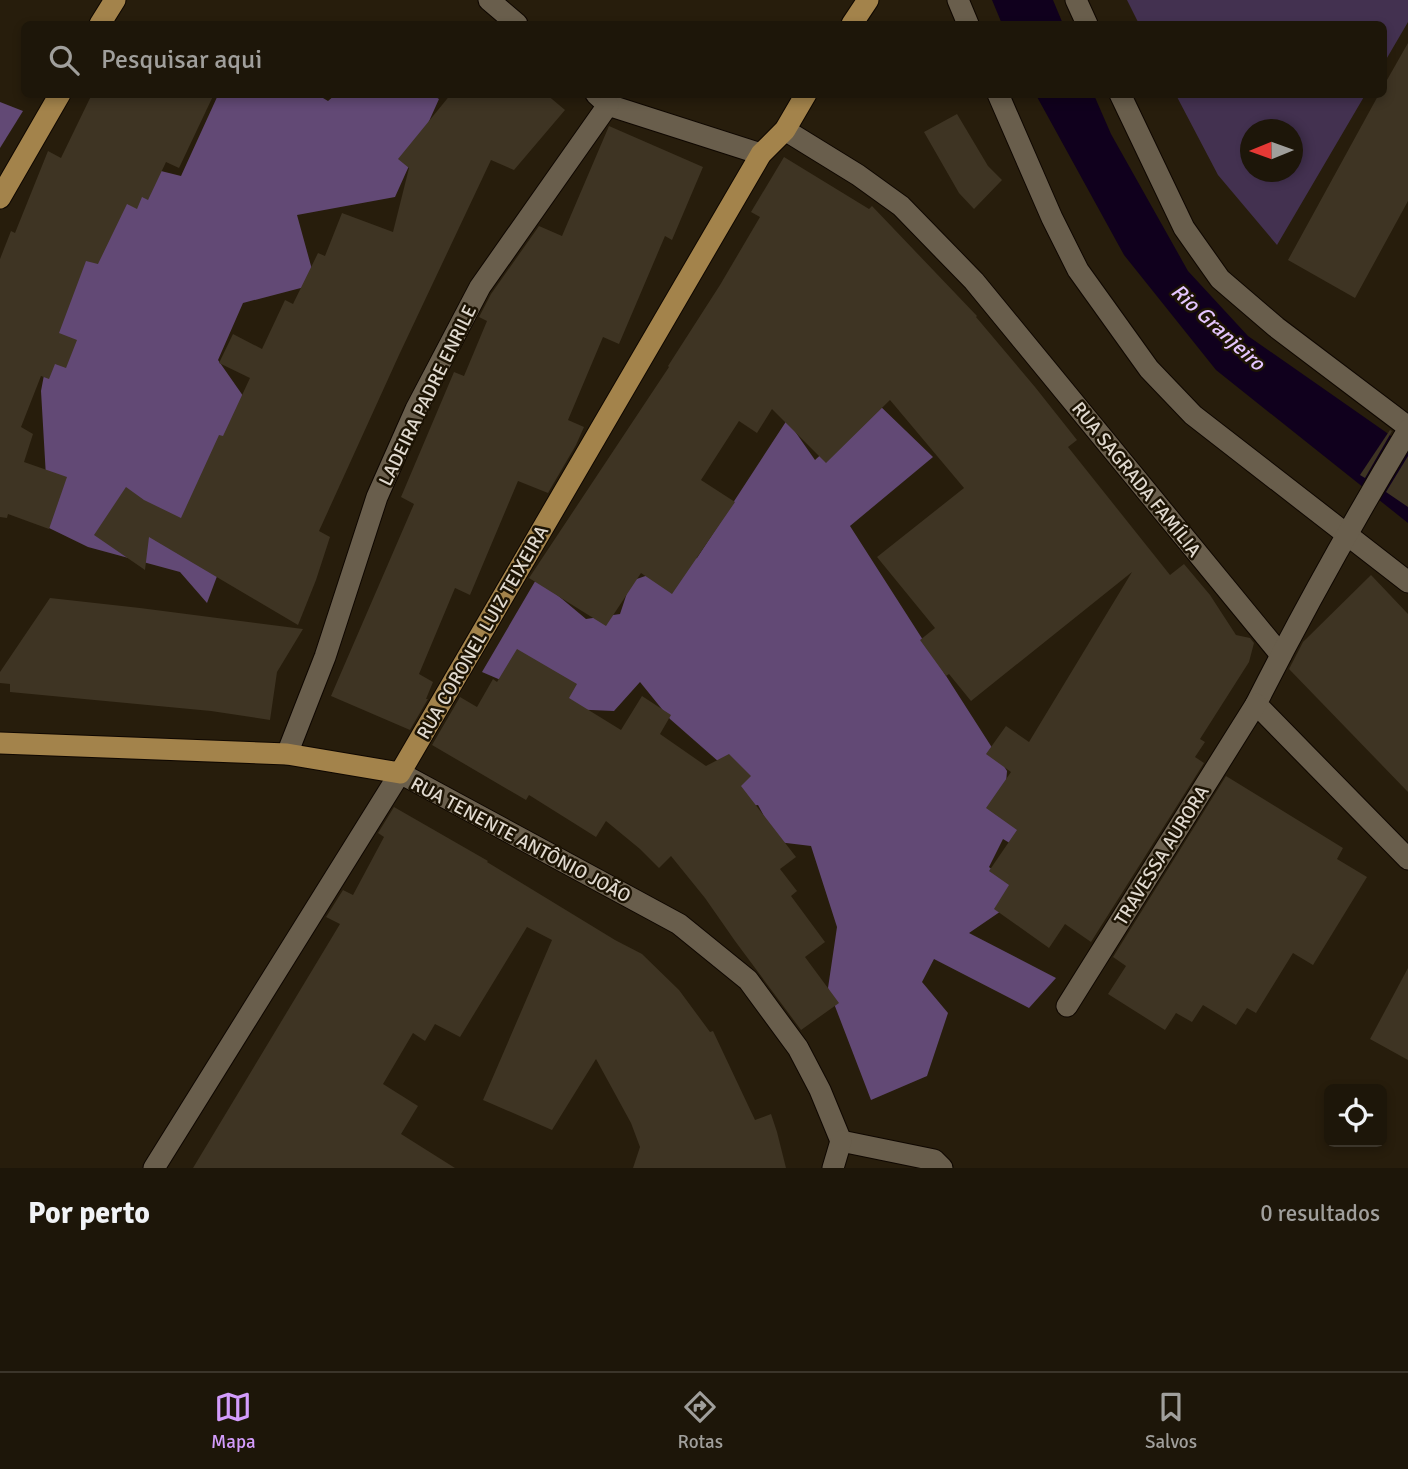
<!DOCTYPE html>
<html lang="pt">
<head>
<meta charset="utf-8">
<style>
	:root { --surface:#1d1609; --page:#251f12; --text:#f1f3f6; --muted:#a09f9c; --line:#3b352a; --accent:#d39cfc }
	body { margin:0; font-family:Signika,sans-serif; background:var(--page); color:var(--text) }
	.controls { position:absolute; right:21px; bottom:21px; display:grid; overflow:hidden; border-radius:10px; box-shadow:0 4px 10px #0003 }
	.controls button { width:63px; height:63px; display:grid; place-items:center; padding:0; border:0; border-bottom:2px solid var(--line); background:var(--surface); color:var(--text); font:35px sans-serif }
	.compass { position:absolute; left:1240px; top:119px; width:63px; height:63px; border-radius:50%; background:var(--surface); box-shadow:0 4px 10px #0003; rotate:269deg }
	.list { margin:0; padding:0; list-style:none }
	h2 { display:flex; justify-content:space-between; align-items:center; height:91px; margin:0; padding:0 28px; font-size:30px }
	h2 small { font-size:23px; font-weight:400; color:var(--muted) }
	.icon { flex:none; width:38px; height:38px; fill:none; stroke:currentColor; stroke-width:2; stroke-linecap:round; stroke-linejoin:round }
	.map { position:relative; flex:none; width:1408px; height:1168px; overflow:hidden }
	.search { position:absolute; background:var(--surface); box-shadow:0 4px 10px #0003; left:21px; right:21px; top:21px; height:77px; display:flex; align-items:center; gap:18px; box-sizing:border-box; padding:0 24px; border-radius:10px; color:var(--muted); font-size:26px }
	.sheet { height:203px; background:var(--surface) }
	nav { display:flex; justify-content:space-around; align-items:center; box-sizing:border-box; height:98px; border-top:2px solid var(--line); background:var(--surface); font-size:19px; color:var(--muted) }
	nav a { display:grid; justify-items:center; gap:4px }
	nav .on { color:var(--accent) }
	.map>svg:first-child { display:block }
	.green { fill:#433150; fill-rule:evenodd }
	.forest { fill:#624975 }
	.water { fill:#10001d }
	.building { fill:#3e3423 }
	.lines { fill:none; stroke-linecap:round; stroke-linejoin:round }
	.minor-casing { stroke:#0f0700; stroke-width:23 }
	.major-casing { stroke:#0f0700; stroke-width:23 }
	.minor { stroke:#695e4c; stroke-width:21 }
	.major { stroke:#a3834b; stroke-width:21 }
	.labels { text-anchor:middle; stroke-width:5; stroke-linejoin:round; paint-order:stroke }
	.street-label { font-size:19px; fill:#e0d9cf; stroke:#1d1404 }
	.water-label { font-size:21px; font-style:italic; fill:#e5c6ff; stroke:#1d1404 }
</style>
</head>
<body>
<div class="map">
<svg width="1408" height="1168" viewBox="0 0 1408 1168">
	<rect width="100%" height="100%" fill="#271d0c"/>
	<g class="green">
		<polygon points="1127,0 1408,0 1408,22 1384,63 1384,24 1139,24"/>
		<path d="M1176,95H1365L1277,245L1218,175ZM1250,130H1292V172H1250Z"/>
	</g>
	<g class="forest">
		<polygon points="431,94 439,99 395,197 297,215 316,284 243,303 218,360 248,403 243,507 207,603 180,572 88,547 49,528 41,391 74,216 137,165 181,176 218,95 318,95 328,101 335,95"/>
		<polygon points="0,102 23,111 0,148"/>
		<polygon points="877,403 933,457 850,526 1007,771 1004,807 1046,865 1003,839 989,867 1023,896 969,933 1056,978 1029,1008 934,959 922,982 948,1013 927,1076 871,1100 828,988 837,927 811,846 778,842 758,805 699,814 719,762 670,719 640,682 614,711 568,709 482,672 537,578 586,619 620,614 631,581 697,558 787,420 815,460"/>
	</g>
	<g class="water">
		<polygon points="992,0 1053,0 1063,24 1002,24"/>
		<polygon points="1036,95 1094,95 1111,134 1188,271 1248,336 1387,433 1408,449 1408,523 1216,370 1124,255"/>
	</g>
	<g class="building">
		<polygon points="1408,43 1408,201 1355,298 1288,260 1379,94 1383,94 1383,87"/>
		<polygon points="92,94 214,94 179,168 166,162 148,200 142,197 137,209 127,204 98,264 86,261 59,333 77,340 66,368 55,364 49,379 41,376 21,427 33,434 24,462 67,477 49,529 8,514 7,518 0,517 0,259 11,231 15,233 48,151 61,158"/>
		<polygon points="451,94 546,94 565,110 514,170 491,160 399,355 319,531 330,537 316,580 298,625 149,537 145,570 94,535 126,487 144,500 181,518 219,435 223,436 250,378 219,363 233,334 262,349 285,300 293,304 318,253 325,256 342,213 393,232 409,168 398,159"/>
		<polygon points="957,114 988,166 1002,180 974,209 959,193 924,132"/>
		<polygon points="609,126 703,167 672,240 665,236 619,344 603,337 568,420 584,427 576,445 548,493 518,481 470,595 455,588 419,674 433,682 426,699 428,699 410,730 331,696 414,504 401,497 454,372 464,376 487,321 479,317 491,294 539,226 562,236"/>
		<polygon points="784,157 869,209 872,206 977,316 976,317 1035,387 1077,440 1068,447 1170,575 1184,564 1210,595 1236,635 1250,638 1254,643 1249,662 1200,739 1205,742 1195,757 1204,763 1091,942 1065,924 1049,948 994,909 1009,885 989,871 1017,830 986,808 1011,772 986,754 1006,726 1029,742 1132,572 971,701 949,674 946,676 920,640 935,628 877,557 964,488 890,400 826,463 772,409 757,433 739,421 701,480 735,502 672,594 641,573 606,626 529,578 669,367 668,366 720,285 760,217 751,212"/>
		<polygon points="1390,430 1392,431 1365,478 1360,475"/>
		<polygon points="1408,456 1408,507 1386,492"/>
		<polygon points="1371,575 1408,614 1408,792 1289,669 1303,642"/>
		<polygon points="50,598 140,608 303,629 277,672 270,720 211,711 10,692 10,684 0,683 0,672"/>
		<polygon points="517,649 577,684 569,698 621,730 642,696 671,715 660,734 706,766 729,754 751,776 741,786 796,857 780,869 797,891 791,896 825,942 805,957 839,1003 801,1030 735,941 705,898 671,856 659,868 640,849 606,821 596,837 529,795 526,800 432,745 460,697 477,707 493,679 497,682"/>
		<polygon points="1226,776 1343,848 1337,859 1367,877 1313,965 1293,953 1256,1013 1247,1008 1236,1025 1203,1005 1192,1022 1176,1013 1165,1030 1108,994 1126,966 1113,957"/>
		<polygon points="394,807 488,861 487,862 615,940 642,954 679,990 710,1032 713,1031 755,1120 771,1114 777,1132 786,1168 633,1168 640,1147 631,1123 596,1059 552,1130 483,1100 552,940 527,927 460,1037 435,1024 425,1041 413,1033 383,1084 418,1106 401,1134 455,1168 193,1168 340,924 326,917 343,890 353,895 384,837 378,833"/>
		<polygon points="1408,968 1408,1060 1370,1039"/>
	</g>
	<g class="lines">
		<defs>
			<g id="minor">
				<polyline points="489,0 517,24"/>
				<polyline points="958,0 968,24"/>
				<polyline points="1076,0 1087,24"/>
				<polyline points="596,94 608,105 761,154"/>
				<polyline points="998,94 1052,218 1078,270 1149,369 1193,415 1408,582"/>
				<polyline points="1120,94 1184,228 1220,279 1276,327 1408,427"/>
				<polyline points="785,130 858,175 901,206 974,281 1281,655"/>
				<path d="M1408,430C1354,520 1303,611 1256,704L1408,859"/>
				<polyline points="287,754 325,657 377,497 416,409 480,287 608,105"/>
				<polyline points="1067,1006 1256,704"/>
				<polyline points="841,1141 934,1160 942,1168"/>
				<polyline points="154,1168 400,773 679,924 748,980 798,1048 820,1090 841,1141"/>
				<polyline points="833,1168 841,1141"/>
			</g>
			<g id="major">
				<polyline points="100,24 115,0"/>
				<polyline points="852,24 868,0"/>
				<polyline points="0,198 60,94"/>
				<polyline points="0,743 287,754 400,773 761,154 785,130 806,94"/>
			</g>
		</defs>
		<use href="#minor" class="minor-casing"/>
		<use href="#major" class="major-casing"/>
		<use href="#minor" class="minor"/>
		<use href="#major" class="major"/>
	</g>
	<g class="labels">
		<g class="street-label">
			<text transform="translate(427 395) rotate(-64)" y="7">LADEIRA PADRE ENRILE</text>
			<text transform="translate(1137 479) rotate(51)" y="7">RUA SAGRADA FAMÍLIA</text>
			<text transform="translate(482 632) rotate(-60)" y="7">RUA CORONEL LUIZ TEIXEIRA</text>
			<text transform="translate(521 839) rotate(28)" y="7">RUA TENENTE ANTÔNIO JOÃO</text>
			<text transform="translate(1161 855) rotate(-58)" y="7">TRAVESSA AURORA</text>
		</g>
		<g class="water-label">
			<text transform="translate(1218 327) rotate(42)" y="7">Rio Granjeiro</text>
		</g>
	</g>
</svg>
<div class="controls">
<button><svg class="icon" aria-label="locate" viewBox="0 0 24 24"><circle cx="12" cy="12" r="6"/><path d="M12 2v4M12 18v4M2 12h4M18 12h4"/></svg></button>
</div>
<svg class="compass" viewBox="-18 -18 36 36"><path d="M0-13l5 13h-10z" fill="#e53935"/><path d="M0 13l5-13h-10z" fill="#a09f9c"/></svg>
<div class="search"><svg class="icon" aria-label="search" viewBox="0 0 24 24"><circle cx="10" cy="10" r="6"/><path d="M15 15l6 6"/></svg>Pesquisar aqui</div>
</div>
<section class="sheet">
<h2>Por perto<small>0 resultados</small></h2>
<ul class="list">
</ul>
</section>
<nav>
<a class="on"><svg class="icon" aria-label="map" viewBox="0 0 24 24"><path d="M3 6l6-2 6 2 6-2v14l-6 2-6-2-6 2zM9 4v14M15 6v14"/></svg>Mapa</a>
<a><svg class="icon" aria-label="directions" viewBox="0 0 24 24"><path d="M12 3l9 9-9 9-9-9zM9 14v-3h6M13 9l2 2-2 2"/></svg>Rotas</a>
<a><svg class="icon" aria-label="saved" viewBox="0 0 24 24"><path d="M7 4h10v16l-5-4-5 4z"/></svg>Salvos</a>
</nav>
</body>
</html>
